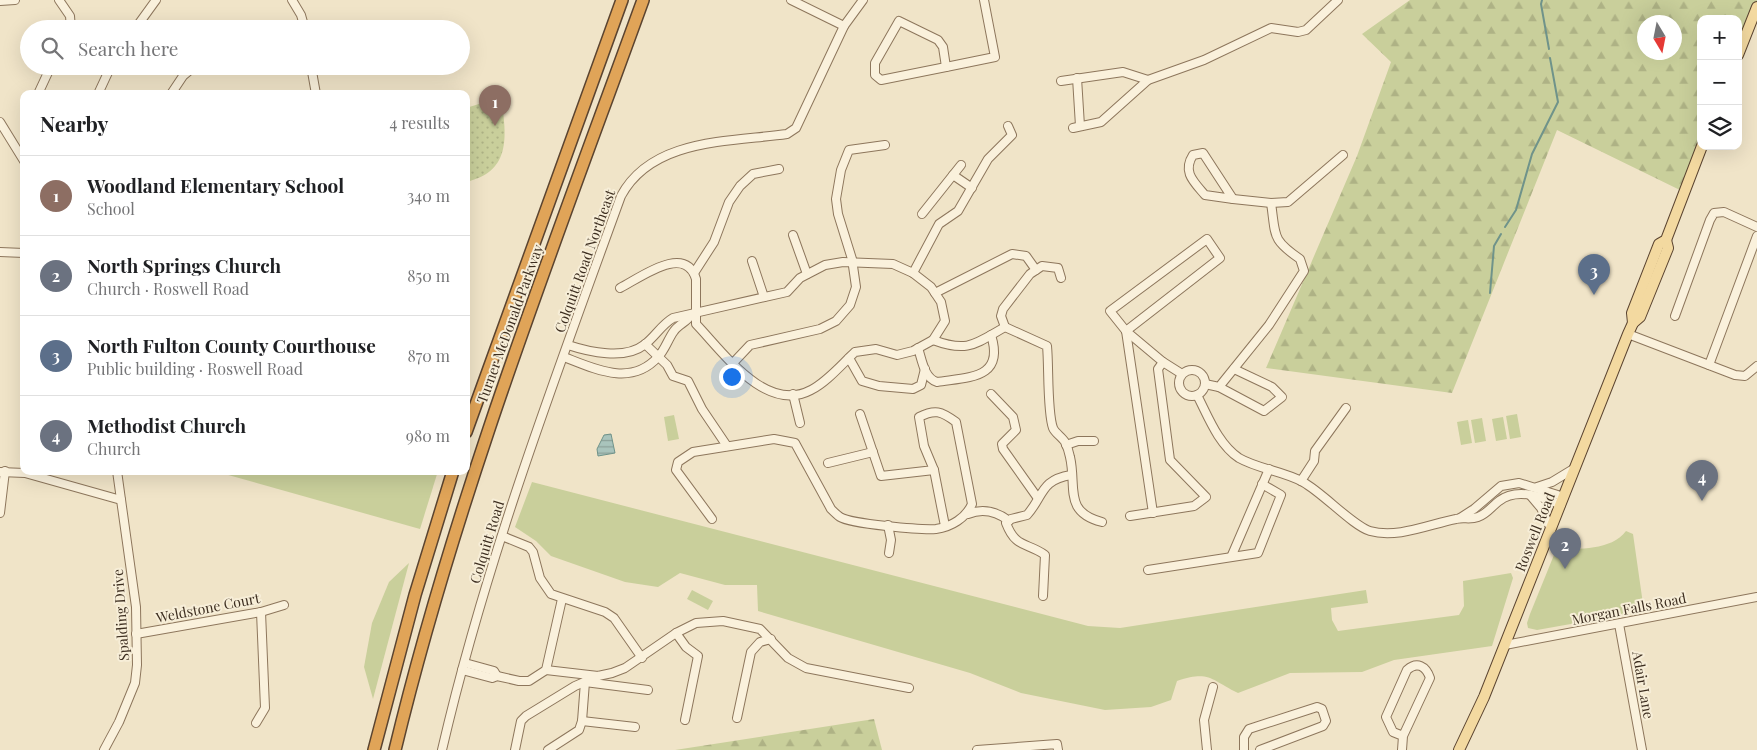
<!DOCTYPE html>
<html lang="en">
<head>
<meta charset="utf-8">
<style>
	:root { --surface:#fff; --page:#f2f2f2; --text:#202124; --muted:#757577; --line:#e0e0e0; --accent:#0f766e }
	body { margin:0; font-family:"Playfair Display",serif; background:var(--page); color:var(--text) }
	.controls { position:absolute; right:15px; top:15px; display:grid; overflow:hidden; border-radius:10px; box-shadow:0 5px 20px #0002 }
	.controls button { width:45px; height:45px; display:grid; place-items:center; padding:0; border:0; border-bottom:1px solid var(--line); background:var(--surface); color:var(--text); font:25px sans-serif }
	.compass { position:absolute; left:1637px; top:15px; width:45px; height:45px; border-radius:50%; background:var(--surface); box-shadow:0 5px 20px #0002; rotate:170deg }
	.you { position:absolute; left:731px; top:376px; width:18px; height:18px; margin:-12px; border:4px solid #fff; border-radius:50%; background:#1a73e8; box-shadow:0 0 0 8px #1a73e833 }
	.badge { display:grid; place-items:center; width:32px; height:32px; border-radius:50%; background:var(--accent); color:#fff; font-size:16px; font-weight:700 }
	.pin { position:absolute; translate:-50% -41px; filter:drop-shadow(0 1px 2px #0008) }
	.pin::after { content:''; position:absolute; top:26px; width:18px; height:15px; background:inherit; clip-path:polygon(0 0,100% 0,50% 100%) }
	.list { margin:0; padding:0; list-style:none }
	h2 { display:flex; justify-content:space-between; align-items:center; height:65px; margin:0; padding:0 20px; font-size:21px }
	h2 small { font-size:16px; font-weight:400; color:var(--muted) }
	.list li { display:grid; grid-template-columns:32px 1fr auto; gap:15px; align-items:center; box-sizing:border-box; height:80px; padding:0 20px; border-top:1px solid var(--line) }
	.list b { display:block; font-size:19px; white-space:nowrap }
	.list p { margin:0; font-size:16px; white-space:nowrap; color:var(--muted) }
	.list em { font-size:16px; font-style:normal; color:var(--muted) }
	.icon { flex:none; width:28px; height:28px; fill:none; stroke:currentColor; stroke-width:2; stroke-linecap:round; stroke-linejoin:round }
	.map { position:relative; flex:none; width:1757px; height:750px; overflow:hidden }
	.search { position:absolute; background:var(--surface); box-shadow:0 5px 20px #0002; left:20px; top:20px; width:450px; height:55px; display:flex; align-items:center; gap:12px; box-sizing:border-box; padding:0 18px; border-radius:28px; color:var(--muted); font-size:19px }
	.panel { position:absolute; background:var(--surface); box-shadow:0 5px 20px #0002; left:20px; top:90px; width:450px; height:385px; border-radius:10px }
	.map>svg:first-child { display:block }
	.green { fill:#c9cf9b }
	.forest { fill:url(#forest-firs); fill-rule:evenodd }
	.park { fill:url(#park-dots) }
	.water { fill:url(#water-rules); stroke:#6f938a }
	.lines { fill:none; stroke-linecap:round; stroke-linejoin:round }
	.stream { stroke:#6f938a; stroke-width:2 }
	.minor-casing { stroke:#8d765c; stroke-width:10 }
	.major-casing { stroke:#5b4430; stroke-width:12 }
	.highway-casing { stroke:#5b4430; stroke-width:14 }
	.minor { stroke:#faf1dc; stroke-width:8 }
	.major { stroke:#f3d9a0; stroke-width:10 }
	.highway { stroke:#e0a458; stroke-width:11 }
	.labels { text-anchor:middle; stroke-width:4; stroke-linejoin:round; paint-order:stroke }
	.street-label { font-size:14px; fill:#3d2e20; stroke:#f7eed8 }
</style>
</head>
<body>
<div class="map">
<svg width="1757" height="750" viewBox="0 0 1757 750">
	<defs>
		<pattern id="forest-firs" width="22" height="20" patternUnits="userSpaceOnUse" patternTransform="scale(1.25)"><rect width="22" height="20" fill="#c9cf9b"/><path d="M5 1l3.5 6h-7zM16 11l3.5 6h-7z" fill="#aeb285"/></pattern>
		<pattern id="park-dots" width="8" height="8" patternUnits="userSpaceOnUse" patternTransform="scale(1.25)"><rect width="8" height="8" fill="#c9cf9b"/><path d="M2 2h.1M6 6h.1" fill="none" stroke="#aeb285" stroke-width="1.8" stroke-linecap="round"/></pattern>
		<pattern id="water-rules" width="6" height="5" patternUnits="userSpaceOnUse" patternTransform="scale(1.25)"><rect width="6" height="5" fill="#a9c4bc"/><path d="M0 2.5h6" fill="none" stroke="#8ba098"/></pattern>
	</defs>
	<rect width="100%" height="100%" fill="#f0e4c8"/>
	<g class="green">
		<polygon points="1517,414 1521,437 1510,439 1506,416"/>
		<polygon points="674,415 679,439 668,441 664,417"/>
		<polygon points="1503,417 1507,439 1496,441 1492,419"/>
		<polygon points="1482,418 1486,441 1475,443 1471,420"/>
		<polygon points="1468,420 1472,443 1461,445 1457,422"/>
		<polygon points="214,471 438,471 420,529"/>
		<path d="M532,482L1088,626L1120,628L1366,590L1368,603L1331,608L1332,620L1338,631L1459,615L1464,606L1463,581L1511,573L1513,578L1492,646L1394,660L1362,672L1290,673L1238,693C1211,680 1210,670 1177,681L1171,700L1151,707L1105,710L1021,693L970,673L758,611L757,585H725L680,573L658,587L625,582L551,556L536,541L515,527Z"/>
		<path d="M1626,531L1633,534L1644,611L1537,630L1528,628L1527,623L1530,614L1556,550C1579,548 1611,551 1626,531Z"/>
		<polygon points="409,563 373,699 364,667 372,623 389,582"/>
		<polygon points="692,590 713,601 708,610 687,599"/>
	</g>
	<g class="forest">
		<path d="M1410,0H1757V21L1738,61V19H1701V144L1684,192L1557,130L1452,393L1266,368L1357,156L1391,62L1362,34ZM1644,22H1674V52H1644Z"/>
		<polygon points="874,719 882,750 675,750"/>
	</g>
	<path class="park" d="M495,99L502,104C507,140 509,172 466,182V108Z"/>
	<polygon class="water" points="611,434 615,453 598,456 597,449 604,435"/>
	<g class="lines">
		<g class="stream">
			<polyline points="1542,0 1541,4 1549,49"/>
			<polyline points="1505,227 1516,210 1532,154 1558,102 1550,58"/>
			<polyline points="1490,293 1494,246 1501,234"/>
		</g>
		<defs>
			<g id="minor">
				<polyline points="59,0 70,16 71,29"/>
				<polyline points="292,0 301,15 305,29"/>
				<polyline points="791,0 844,26"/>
				<polyline points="0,1 15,0"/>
				<polygon points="899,21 938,40 943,47 946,67 881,80 875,75 875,63"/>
				<polyline points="135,29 156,0"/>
				<polyline points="311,66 316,94"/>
				<polyline points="946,67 995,57 984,0"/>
				<polyline points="1077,78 1080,126"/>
				<polyline points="1061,81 1123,72 1148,80"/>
				<polyline points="38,94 51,66"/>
				<polyline points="98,94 111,66"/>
				<polyline points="171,94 183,76 195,66"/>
				<polyline points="0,122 24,161"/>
				<polyline points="1073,128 1101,122 1148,80 1204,60 1271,28 1298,32 1306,30 1338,0"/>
				<path d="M1203,153L1233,199L1205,195C1194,182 1182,172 1193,155Z"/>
				<polyline points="953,175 972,188"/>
				<polyline points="1233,199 1271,203 1288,202 1343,155"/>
				<polyline points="922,214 961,165"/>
				<polyline points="793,235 807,274"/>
				<polygon points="1207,239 1220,258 1126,331 1110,311"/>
				<polyline points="0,252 24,253"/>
				<polyline points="752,261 764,297"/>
				<polyline points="694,273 714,242 729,202 740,186 753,174 779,169"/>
				<polyline points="913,273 939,224 958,211 988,159 1012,135 1008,126"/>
				<path d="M620,288C640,278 685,243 696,279V324C723,352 766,414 811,390C827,382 842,364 855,352L876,349L897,355L913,351L933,340C968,353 975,344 1005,327L1047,346C1049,365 1047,412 1053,428C1055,433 1062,437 1065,442C1067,446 1069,452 1070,457C1077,487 1063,512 1102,522"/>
				<polyline points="935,293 1012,254 1026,256 1036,270"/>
				<polyline points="1675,316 1710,220 1714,213 1724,212 1757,227"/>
				<polyline points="1005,327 1001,316 1003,309 1030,274 1042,266 1058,268 1061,278"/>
				<polyline points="1126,331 1153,513"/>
				<polyline points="1126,331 1163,362 1182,374"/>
				<polyline points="1628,334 1735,375 1745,376 1757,366"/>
				<polyline points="645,344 667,365 673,376 688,381 702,409 727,446"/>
				<path d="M568,345C589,352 625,360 644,345C655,337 661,325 673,318L787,292L800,278L825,265L843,262L893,264L913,273L931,287L941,302L945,321L933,340"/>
				<path d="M918,348C922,360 924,378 937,382C969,377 1005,379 991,335"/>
				<path d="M564,357C595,369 631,387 658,357C665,350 668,339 674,331C679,324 687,322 691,315"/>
				<polyline points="849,358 862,381 879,386 913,389 921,385 925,369"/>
				<polyline points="733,363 750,345 820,329 836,321 850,305 856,287 852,259 838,214 836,199 841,170 849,150 885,145"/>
				<polyline points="1709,365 1757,236"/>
				<circle cx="1192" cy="383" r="13"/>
				<path d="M1205,384L1219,387L1269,325L1304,271L1300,259C1271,239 1276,236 1271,203"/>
				<polyline points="1219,387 1264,411 1282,397 1272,387 1234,369"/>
				<polyline points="793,394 800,423"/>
				<polyline points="991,394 1013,417 1016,430 1002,444 1003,449 1037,497"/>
				<path d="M1197,395C1208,416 1218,444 1239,458C1258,469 1283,471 1303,482C1323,493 1353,526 1370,531C1397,539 1430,524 1456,519C1464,517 1470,520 1478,517C1487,514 1492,506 1499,501C1517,487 1543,497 1561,505"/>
				<polyline points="1066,445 1078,441 1094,441"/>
				<polyline points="828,463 873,452"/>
				<polyline points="934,470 945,526"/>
				<polyline points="0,472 25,473 121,500"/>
				<polyline points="1301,481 1314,461 1315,451 1346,408"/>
				<polyline points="1537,487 1552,482 1575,468"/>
				<polyline points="1530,495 1541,508 1551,529"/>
				<polyline points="0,513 5,471"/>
				<path d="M968,514C983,508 996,511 1009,521"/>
				<polyline points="1130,516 1194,506 1206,497 1170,460 1158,369 1163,362"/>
				<polyline points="1460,518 1474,509 1501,486 1519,483 1564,497"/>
				<path d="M712,519L676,470L678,462L693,452L774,439L795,443L831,509C834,512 837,515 840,517C851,524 921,530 936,529C951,527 966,518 972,504L956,422C941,411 935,409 919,417L924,446L934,470L881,476L860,414"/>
				<polyline points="888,525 891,540 889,553"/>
				<polyline points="502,536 529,547 533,552 540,578 551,594 605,612 614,618 642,658"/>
				<polyline points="1232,555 1269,469"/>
				<polyline points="1148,570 1258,553 1281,495 1262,484"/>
				<path d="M1043,596L1045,555C1027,542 1016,549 1006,523L1011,519L1027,515C1044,496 1040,480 1071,475"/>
				<polyline points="1619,624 1642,750"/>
				<polyline points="676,633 686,647 698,656 685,720"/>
				<polyline points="136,634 261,612 284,605"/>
				<polyline points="1505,645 1757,597"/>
				<polyline points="465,663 494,671 497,676"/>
				<polyline points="462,670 492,678 497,676 519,681 529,681 546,670 562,599"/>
				<polyline points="546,670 598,676 612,673 625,668 676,633 696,623 723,621 760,629 788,658 806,668 909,688"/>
				<polyline points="585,682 648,690"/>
				<polyline points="737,718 751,652 760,642 771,639"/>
				<polyline points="582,721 635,727"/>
				<polyline points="256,723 265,708 261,612"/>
				<polyline points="104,750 119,722 135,683 137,665 136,607 117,471"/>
				<path d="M442,750C486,560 555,378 621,196C652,138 730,142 787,134L796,128L844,26L863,0"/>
				<polyline points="515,750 521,721 526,716 575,686 598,676"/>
				<polyline points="548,750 579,730 582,721 585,682"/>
				<polyline points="977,750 1057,744 1058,750"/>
				<polyline points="1207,750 1204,720 1213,687"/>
				<polyline points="1244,750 1244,737 1249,729 1317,707 1322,709 1326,721 1323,726 1260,750"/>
				<path d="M1402,750L1403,736L1430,678C1426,666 1417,661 1407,670L1386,717L1393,732L1403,736"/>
			</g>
			<g id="major">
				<polyline points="1738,55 1757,7"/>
				<polyline points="1633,323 1632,313 1659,244 1666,240 1702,146"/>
				<polyline points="1459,750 1484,697 1628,334 1633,323 1640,317 1668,248 1666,240"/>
			</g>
			<g id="highway">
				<polyline points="466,432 622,0"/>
				<polyline points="374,750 415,595 453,471"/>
				<path d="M395,750C457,493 553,248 643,0"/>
			</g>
		</defs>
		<use href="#minor" class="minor-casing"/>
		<use href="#major" class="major-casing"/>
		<use href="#highway" class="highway-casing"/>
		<use href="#minor" class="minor"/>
		<use href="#major" class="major"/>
		<use href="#highway" class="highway"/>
	</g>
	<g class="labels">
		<g class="street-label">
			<text transform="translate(585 261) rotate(-70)" y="5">Colquitt Road Northeast</text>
			<text transform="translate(510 324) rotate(-70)" y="5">Turner McDonald Parkway</text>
			<text transform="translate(1535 532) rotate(-68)" y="5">Roswell Road</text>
			<text transform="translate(487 542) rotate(-73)" y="5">Colquitt Road</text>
			<text transform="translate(208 608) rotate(-11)" y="5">Weldstone Court</text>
			<text transform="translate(1629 609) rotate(-11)" y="5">Morgan Falls Road</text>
			<text transform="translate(121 615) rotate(-94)" y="5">Spalding Drive</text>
			<text transform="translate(1643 685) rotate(80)" y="5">Adair Lane</text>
		</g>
	</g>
</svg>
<div class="controls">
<button>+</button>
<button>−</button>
<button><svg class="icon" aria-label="layers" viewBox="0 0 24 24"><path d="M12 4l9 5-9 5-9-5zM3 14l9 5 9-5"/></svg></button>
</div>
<svg class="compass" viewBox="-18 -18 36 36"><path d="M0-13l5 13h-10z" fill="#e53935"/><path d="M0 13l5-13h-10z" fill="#757577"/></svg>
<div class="you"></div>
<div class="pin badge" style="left:495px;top:126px;background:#8d6e63">1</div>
<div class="pin badge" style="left:1565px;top:569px;background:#6b7280">2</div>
<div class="pin badge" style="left:1594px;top:295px;background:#5c6f8a">3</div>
<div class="pin badge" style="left:1702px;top:501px;background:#6b7280">4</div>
<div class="search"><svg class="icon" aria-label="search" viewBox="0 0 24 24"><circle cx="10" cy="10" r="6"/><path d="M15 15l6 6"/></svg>Search here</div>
<section class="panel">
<h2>Nearby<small>4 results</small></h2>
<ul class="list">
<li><span class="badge" style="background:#8d6e63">1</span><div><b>Woodland Elementary School</b><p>School</p></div><em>340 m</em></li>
<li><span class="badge" style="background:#6b7280">2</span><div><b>North Springs Church</b><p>Church · Roswell Road</p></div><em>850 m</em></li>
<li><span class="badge" style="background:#5c6f8a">3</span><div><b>North Fulton County Courthouse</b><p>Public building · Roswell Road</p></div><em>870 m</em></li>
<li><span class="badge" style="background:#6b7280">4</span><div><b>Methodist Church</b><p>Church</p></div><em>980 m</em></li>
</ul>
</section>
</div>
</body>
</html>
